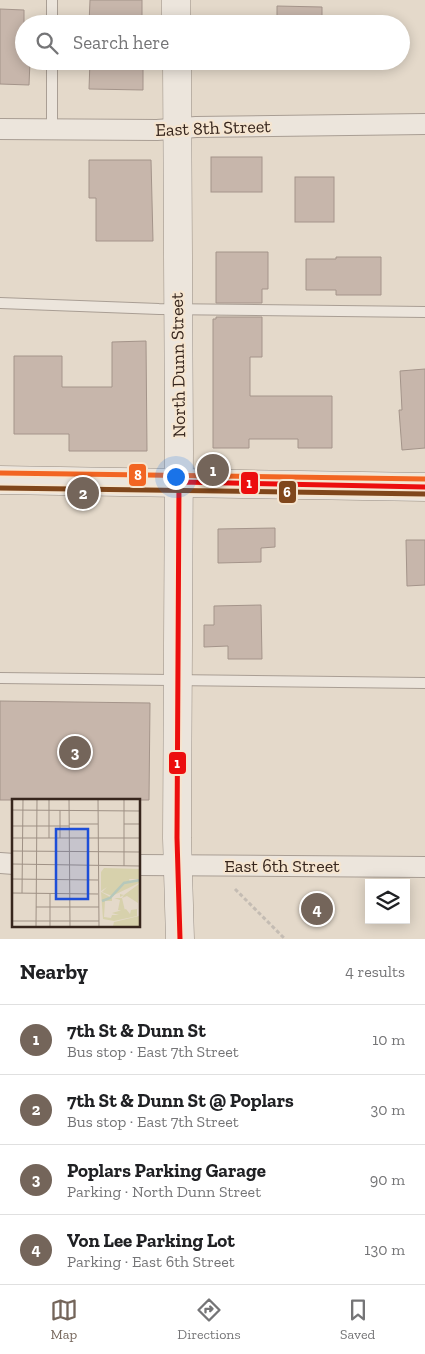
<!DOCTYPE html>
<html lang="en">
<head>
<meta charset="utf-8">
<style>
	:root { --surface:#fff; --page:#f2f2f2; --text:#202124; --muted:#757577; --line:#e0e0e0; --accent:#74655a }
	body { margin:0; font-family:"Zilla Slab",serif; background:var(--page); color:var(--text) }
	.controls { position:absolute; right:15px; bottom:15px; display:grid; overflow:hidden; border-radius:0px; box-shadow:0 2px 12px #0003 }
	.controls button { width:45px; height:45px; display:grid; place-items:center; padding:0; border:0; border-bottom:1px solid var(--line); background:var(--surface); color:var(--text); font:25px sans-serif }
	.you { position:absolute; left:175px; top:476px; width:18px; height:18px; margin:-12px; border:4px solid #fff; border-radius:50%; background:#1a73e8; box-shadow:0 0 0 8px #1a73e833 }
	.badge { display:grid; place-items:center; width:32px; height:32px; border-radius:50%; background:var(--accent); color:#fff; font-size:16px; font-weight:700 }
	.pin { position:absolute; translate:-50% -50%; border:2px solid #fff; box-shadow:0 1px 5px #0006 }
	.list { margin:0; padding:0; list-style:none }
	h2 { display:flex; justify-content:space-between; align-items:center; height:65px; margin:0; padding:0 20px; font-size:21px }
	h2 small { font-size:16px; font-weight:400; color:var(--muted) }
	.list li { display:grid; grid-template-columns:32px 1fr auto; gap:15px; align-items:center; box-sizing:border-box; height:70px; padding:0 20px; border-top:1px solid var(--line) }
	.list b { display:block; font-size:19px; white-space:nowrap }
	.list p { margin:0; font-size:16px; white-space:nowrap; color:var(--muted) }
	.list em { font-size:16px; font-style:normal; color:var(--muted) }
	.icon { flex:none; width:28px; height:28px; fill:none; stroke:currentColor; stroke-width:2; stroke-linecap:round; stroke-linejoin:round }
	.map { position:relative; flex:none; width:425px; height:939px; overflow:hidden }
	.search { position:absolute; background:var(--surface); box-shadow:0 2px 12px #0003; left:15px; right:15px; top:15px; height:55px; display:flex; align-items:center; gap:12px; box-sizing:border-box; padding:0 18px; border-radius:28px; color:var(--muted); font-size:19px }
	.sheet { height:345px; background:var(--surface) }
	nav { display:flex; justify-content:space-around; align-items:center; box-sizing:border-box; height:70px; border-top:1px solid var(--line); background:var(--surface); font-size:14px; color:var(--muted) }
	nav a { display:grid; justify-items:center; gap:2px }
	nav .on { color:var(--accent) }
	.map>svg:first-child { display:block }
	.building { fill:#c7b6ab; stroke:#a4948a }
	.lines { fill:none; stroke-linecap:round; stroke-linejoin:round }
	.lane-casing { stroke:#a99e94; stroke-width:12 }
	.street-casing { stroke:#a99e94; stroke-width:22 }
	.secondary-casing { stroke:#988e84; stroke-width:29 }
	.path { stroke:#c4bcb3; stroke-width:3; stroke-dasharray:4 2.5; stroke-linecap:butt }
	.lane { stroke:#ece5dc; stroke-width:10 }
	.street { stroke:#ece5dc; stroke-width:20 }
	.secondary { stroke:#ece5dc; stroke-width:28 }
	.bus-1-casing { stroke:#f5e5d0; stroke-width:9 }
	.bus-2-casing { stroke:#f5e5d0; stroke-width:9 }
	.bus-3-casing { stroke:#f5e5d0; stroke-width:9 }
	.bus-1 { stroke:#ec0e0e; stroke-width:5 }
	.bus-2 { stroke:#80471c; stroke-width:5 }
	.bus-3 { stroke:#f26522; stroke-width:5 }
	.labels { text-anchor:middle; stroke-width:4.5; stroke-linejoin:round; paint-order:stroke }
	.street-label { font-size:18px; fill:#37261d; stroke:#f5e5d0 }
	.inset-river { fill:none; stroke:#b6c8bb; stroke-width:2.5 }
	.inset-road { fill:none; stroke:#9f9185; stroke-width:1 }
	.view { fill:#1d4ed8; fill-opacity:0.15; stroke:#1d4ed8; stroke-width:2.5 }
	.inset-edge { fill:none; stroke:#37261d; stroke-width:2.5 }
	.line-badge { stroke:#f5e5d0; stroke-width:2 }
	.badge-label { font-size:14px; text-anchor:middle; font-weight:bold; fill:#fff }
</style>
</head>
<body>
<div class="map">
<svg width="425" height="939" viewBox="0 0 425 939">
	<rect width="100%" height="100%" fill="#e4d9ca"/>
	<g class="building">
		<polygon points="90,0 142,0 142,24 89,24"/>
		<polygon points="277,6 322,7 322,24 277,24"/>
		<polygon points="0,9 24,10 24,61 30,61 29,85 0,84"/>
		<polygon points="90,61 143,61 143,90 89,89"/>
		<rect x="211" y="157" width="51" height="35"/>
		<polygon points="89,160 151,160 153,241 96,241 96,198 89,198"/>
		<rect x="295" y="177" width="39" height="45"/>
		<polygon points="216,252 268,252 268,289 262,289 262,303 216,303"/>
		<polygon points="336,257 381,257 381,295 336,295 336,290 306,290 306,259 336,259"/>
		<polygon points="216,317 262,317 262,357 250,357 250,396 332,396 332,448 298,448 298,439 249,439 249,448 213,448 213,319 216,319"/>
		<polygon points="146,341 147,451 69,451 69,434 14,434 14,356 62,356 62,387 112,387 112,342"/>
		<polygon points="425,369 425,448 402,450 399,410 402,410 400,371"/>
		<polygon points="275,528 275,547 261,548 261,562 218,563 218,529"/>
		<polygon points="406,540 425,540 425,585 407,586"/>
		<polygon points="261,605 262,659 228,659 228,646 204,647 204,625 214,625 214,606"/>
		<polygon points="0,701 150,703 149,800 0,800"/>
	</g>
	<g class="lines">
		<defs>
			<g id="lane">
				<polyline points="52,0 52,24"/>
				<polyline points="52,129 52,61"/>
				<polyline points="0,303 159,309 425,312"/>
				<polyline points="0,678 425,683"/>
			</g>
			<g id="street">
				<polyline points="0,129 157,130 196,127 425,124"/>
				<polyline points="0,863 14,864"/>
				<polyline points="139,865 425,867"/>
			</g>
			<g id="secondary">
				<polyline points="176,0 176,24"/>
				<polyline points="177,61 179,451 177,838 180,939"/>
				<polyline points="0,480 425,487"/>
			</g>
		</defs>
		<use href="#lane" class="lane-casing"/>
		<use href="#street" class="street-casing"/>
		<use href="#secondary" class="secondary-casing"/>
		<polyline class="path" points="235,889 285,939"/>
		<use href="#lane" class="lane"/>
		<use href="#street" class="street"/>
		<use href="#secondary" class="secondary"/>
		<defs>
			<polyline id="bus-1" points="180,939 177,838 179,482 425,487"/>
			<polyline id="bus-2" points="0,488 425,494"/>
			<polyline id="bus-3" points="0,473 425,479"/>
		</defs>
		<use href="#bus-1" class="bus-1-casing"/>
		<use href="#bus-2" class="bus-2-casing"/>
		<use href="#bus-3" class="bus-3-casing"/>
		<use href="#bus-1" class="bus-1"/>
		<use href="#bus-2" class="bus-2"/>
		<use href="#bus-3" class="bus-3"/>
	</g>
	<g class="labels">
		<g class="street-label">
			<text transform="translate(213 128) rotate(-2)" y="6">East 8th Street</text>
			<text transform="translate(178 365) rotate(-91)" y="6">North Dunn Street</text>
			<text x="282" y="872">East 6th Street</text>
		</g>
	</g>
	<g transform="translate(12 799)">
		<rect width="128" height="128" fill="#e4d9ca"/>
		<path d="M92,69L127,70V80H117L118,83L127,81V84L100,97L90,93L95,88L89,92V73ZM127,85L126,104L115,97L110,99L113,112L106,111L108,101L102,99H110L112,96L108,98V95L112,96ZM89,93L100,99V102H93L92,118L99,119L100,116H107L100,114L114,110L118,115L119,111L125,110V117L102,122L91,120ZM127,117V127H101L102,123Z" fill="#d7d1ac"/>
		<path class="inset-river" d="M90,102L98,99L112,84L128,81"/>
		<path class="inset-road" d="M57,0L58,127M86,0L87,127M112,0V67M0,11L128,12M48,11V39M57,25H86M112,25H128M0,27H57M0,39H128M37,39V0M0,52L128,53M0,65L128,67M0,80L86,81M0,94L86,95M10,94L11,0M24,108H87M0,122H87M24,127L25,0M38,127V94"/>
		<path class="view" d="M44,30H76V100H44Z"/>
		<rect width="128" height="128" class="inset-edge"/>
	</g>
	<g class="line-badge">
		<rect x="128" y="463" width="19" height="24" rx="5" fill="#f26522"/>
		<rect x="240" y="471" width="19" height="24" rx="5" fill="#ec0e0e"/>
		<rect x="278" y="480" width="19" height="24" rx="5" fill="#80471c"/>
		<rect x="168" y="751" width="19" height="24" rx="5" fill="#ec0e0e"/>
	</g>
	<g class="badge-label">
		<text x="138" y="480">8</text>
		<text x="249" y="488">1</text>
		<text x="287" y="497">6</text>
		<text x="177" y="768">1</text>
	</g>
</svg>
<div class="controls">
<button><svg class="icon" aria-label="layers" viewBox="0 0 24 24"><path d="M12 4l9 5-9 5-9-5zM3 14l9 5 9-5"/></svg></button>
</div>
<div class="you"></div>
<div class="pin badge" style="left:213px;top:470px">1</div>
<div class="pin badge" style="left:83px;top:493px">2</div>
<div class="pin badge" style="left:75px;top:752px">3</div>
<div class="pin badge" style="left:317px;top:909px">4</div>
<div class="search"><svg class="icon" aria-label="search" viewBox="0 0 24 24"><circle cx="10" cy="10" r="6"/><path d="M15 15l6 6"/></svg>Search here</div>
</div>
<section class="sheet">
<h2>Nearby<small>4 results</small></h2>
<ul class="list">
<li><span class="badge">1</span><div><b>7th St &amp; Dunn St</b><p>Bus stop · East 7th Street</p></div><em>10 m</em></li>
<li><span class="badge">2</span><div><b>7th St &amp; Dunn St @ Poplars</b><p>Bus stop · East 7th Street</p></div><em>30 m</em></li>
<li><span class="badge">3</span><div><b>Poplars Parking Garage</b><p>Parking · North Dunn Street</p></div><em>90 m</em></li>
<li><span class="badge">4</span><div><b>Von Lee Parking Lot</b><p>Parking · East 6th Street</p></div><em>130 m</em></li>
</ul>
</section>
<nav>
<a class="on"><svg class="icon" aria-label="map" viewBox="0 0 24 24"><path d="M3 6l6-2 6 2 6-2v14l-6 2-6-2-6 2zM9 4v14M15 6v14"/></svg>Map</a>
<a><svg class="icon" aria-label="directions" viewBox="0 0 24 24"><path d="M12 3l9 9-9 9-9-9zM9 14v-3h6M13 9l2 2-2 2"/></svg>Directions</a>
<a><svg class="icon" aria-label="saved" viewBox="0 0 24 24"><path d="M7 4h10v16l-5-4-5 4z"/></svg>Saved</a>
</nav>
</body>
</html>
